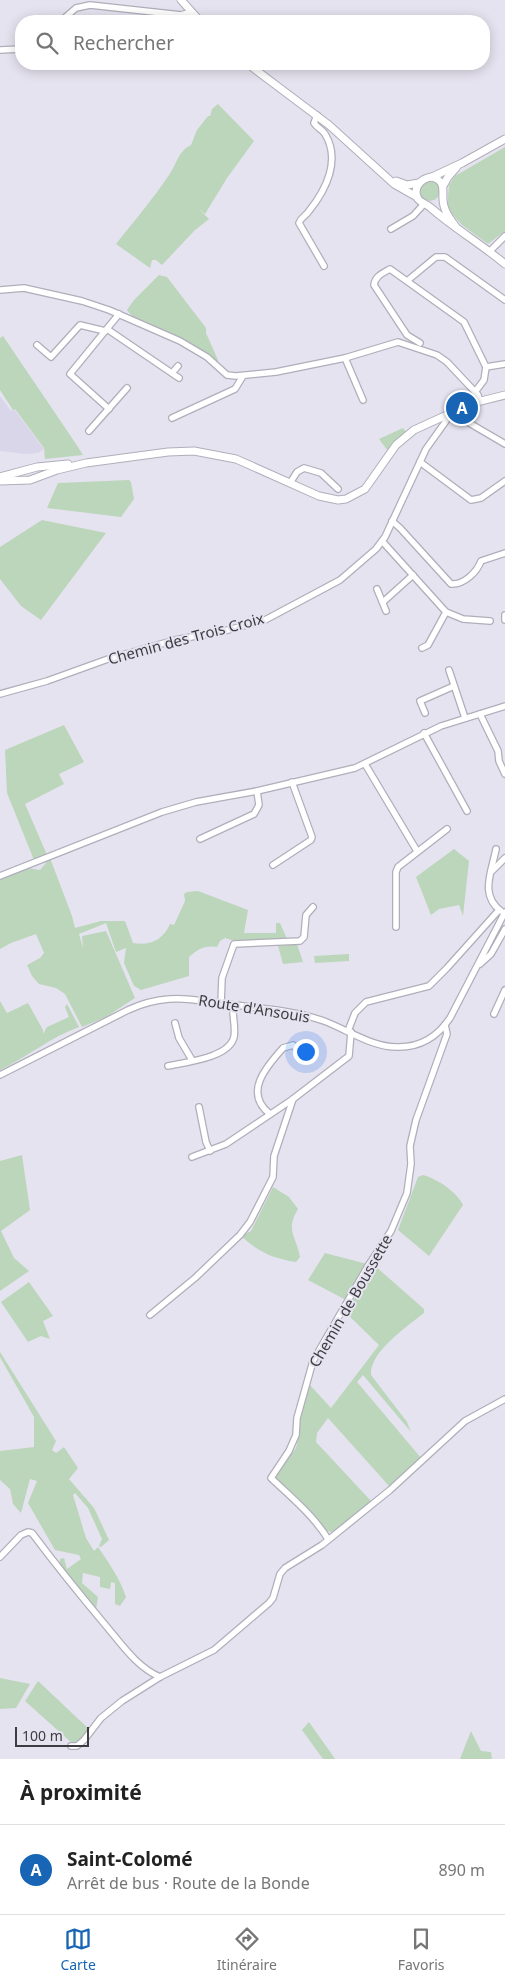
<!DOCTYPE html>
<html lang="fr">
<head>
<meta charset="utf-8">
<style>
	:root { --surface:#fff; --page:#f6f6f6; --text:#222; --muted:#767676; --line:#e0e0e0; --accent:#1765b4 }
	body { margin:0; font-family:"Noto Sans",sans-serif; background:var(--page); color:var(--text) }
	.scale { position:absolute; left:15px; bottom:12px; width:74px; box-sizing:border-box; padding-left:5px; border:2px solid #3d3c41; border-top:0; font-size:14px; line-height:18px; white-space:nowrap; color:#3d3c41; -webkit-text-stroke:4px #e6e3f0; paint-order:stroke }
	.you { position:absolute; left:305px; top:1051px; width:18px; height:18px; margin:-12px; border:4px solid #fff; border-radius:50%; background:#1a73e8; box-shadow:0 0 0 8px #1a73e833 }
	.badge { display:grid; place-items:center; width:32px; height:32px; border-radius:50%; background:var(--accent); color:#fff; font-size:16px; font-weight:700 }
	.pin { position:absolute; translate:-50% -50%; border:2px solid #fff; box-shadow:0 1px 5px #0006 }
	.list { margin:0; padding:0; list-style:none }
	h2 { display:flex; justify-content:space-between; align-items:center; height:65px; margin:0; padding:0 20px; font-size:21px }
	h2 small { font-size:16px; font-weight:400; color:var(--muted) }
	.list li { display:grid; grid-template-columns:32px 1fr auto; gap:15px; align-items:center; box-sizing:border-box; height:90px; padding:0 20px; border-top:1px solid var(--line) }
	.list b { display:block; font-size:19px; white-space:nowrap }
	.list p { margin:0; font-size:16px; white-space:nowrap; color:var(--muted) }
	.list em { font-size:16px; font-style:normal; color:var(--muted) }
	.icon { flex:none; width:28px; height:28px; fill:none; stroke:currentColor; stroke-width:2; stroke-linecap:round; stroke-linejoin:round }
	.map { position:relative; flex:none; width:505px; height:1759px; overflow:hidden }
	.search { position:absolute; background:var(--surface); box-shadow:0 2px 12px #0003; left:15px; right:15px; top:15px; height:55px; display:flex; align-items:center; gap:12px; box-sizing:border-box; padding:0 18px; border-radius:20px; color:var(--muted); font-size:19px }
	.sheet { height:155px; background:var(--surface) }
	nav { display:flex; justify-content:space-around; align-items:center; box-sizing:border-box; height:70px; border-top:1px solid var(--line); background:var(--surface); font-size:14px; color:var(--muted) }
	nav a { display:grid; justify-items:center; gap:2px }
	nav .on { color:var(--accent) }
	.map>svg:first-child { display:block }
	.built { fill:#dad6ea }
	.green { fill:#bbd6ba }
	.lines { fill:none; stroke-linecap:round; stroke-linejoin:round }
	.minor-casing { stroke:#b0aeba; stroke-width:8 }
	.major-casing { stroke:#b0aeba; stroke-width:9 }
	.minor { stroke:#fff; stroke-width:5.5 }
	.major { stroke:#fff; stroke-width:7 }
	.labels { text-anchor:middle; stroke-width:4; stroke-linejoin:round; paint-order:stroke }
	.street-label { font-size:15px; fill:#3d3c41; stroke:#e6e3f0 }
</style>
</head>
<body>
<div class="map">
<svg width="505" height="1759" viewBox="0 0 505 1759">
	<rect width="100%" height="100%" fill="#e6e3f0"/>
	<polygon class="built" points="0,396 11,411 14,409 44,449 38,453 26,454 0,451"/>
	<g class="green">
		<path d="M218,104L254,141L227,178L205,214L199,209L209,219L195,230L162,265L156,260H152L150,268L116,244C134,221 153,199 169,175C177,164 178,151 191,145L197,130L208,116H210L212,109Z"/>
		<polygon points="505,147 505,231 488,244 462,225 447,208 449,185 455,176"/>
		<circle cx="430" cy="191" r="10"/>
		<polygon points="159,275 167,277 206,328 206,333 218,360 217,363 196,346 132,316 127,310 134,300"/>
		<polygon points="3,336 74,441 83,455 45,459 44,448 15,409 13,410 0,390 0,338"/>
		<polygon points="403,428 407,433 403,434 393,443 393,446 388,451 379,439"/>
		<polygon points="129,480 131,482 134,499 121,517 47,508 58,483"/>
		<polygon points="42,520 106,533 41,620 21,606 0,579 0,547"/>
		<polygon points="64,725 84,762 59,774 64,784 25,804 47,855 34,860 7,793 5,750"/>
		<polygon points="454,849 469,861 463,916 459,905 439,909 431,915 416,877"/>
		<path d="M50,858L72,916L75,928L101,921H125L133,943C150,946 163,940 170,924L174,925L185,901L184,894L187,892L198,891L248,910L244,933H276V923H280L287,939L235,941L225,938L220,941L217,947C205,945 198,949 189,957V976L141,990L134,986L124,963L126,948L116,952L106,923L79,934L83,948L82,936L106,931L135,998L106,1017L82,1027L65,994L56,988L39,984L32,976L27,965L40,958L44,953L36,934L11,943L0,949V878L28,868L40,870Z"/>
		<polygon points="297,944 303,962 283,964 278,946"/>
		<polygon points="349,954 349,961 315,963 314,956"/>
		<path d="M0,1001L7,1013L28,1003L43,1030V1034L47,1027L69,1017L65,1007L67,1004L79,1027C51,1037 27,1057 0,1070Z"/>
		<polygon points="22,1155 30,1210 1,1231 14,1258 29,1271 0,1291 0,1161"/>
		<path d="M423,1175C437,1179 456,1191 463,1205L429,1256L398,1230L418,1177Z"/>
		<path d="M273,1187L289,1197L298,1209C285,1231 296,1235 300,1257L296,1262C272,1258 259,1252 241,1236L251,1231Z"/>
		<polygon points="325,1253 367,1264 346,1300 308,1280"/>
		<path d="M374,1265L424,1309V1313C408,1326 369,1352 371,1375L407,1422L411,1432L363,1375L357,1382L421,1458L390,1487L328,1418L317,1433L316,1442L372,1502L332,1532L326,1531L277,1483L276,1474L296,1448L299,1435L300,1415L310,1385L331,1408L379,1345L344,1311Z"/>
		<polygon points="29,1282 53,1316 43,1321 50,1339 41,1336 28,1342 1,1302"/>
		<path d="M0,1352L56,1441L52,1450L56,1453L64,1447L78,1468L69,1479L94,1508L109,1540L101,1547L99,1546L102,1539L88,1508L75,1493L73,1495L86,1538L94,1551L98,1547C109,1563 120,1579 126,1597L120,1606L115,1604V1583L111,1582L110,1589L100,1587V1577L83,1573L82,1583L98,1597L96,1610L59,1566L60,1559L64,1558L67,1569L81,1559L79,1555L55,1550L28,1503L37,1481L30,1479L21,1513L13,1504L10,1489L0,1480V1451L34,1447V1417L0,1357Z"/>
		<polygon points="0,1678 30,1684 16,1708 0,1709"/>
		<polygon points="38,1681 90,1730 77,1744 73,1744 25,1701"/>
		<polygon points="309,1722 333,1756 335,1759 323,1759 302,1730"/>
		<polygon points="471,1731 481,1751 491,1752 492,1759 460,1759"/>
	</g>
	<g class="lines">
		<defs>
			<g id="minor">
				<polyline points="61,21 76,8 90,5 181,15 191,12"/>
				<polyline points="0,50 21,49"/>
				<path d="M317,115L314,123C317,128 322,129 325,134C341,160 326,190 309,211C306,216 301,217 299,223L324,266"/>
				<polyline points="391,229 413,216 424,204"/>
				<polyline points="490,251 505,236"/>
				<polyline points="407,281 436,257 445,257 505,300"/>
				<polyline points="0,290 24,288 82,301 109,310 180,341 207,357 227,375 236,376 276,372 345,358 398,342 437,355 447,362 478,395 480,401"/>
				<polyline points="107,329 179,378"/>
				<path d="M420,343L407,335L374,285C375,276 383,273 390,269L464,322L486,367L484,380L475,392"/>
				<polyline points="37,345 51,357 80,325 105,331"/>
				<polyline points="345,358 363,400"/>
				<polyline points="486,367 505,364"/>
				<polyline points="172,373 178,366"/>
				<polyline points="109,409 70,374 119,314"/>
				<polyline points="454,411 459,417 505,444"/>
				<polyline points="172,418 235,389 243,376"/>
				<polyline points="89,431 127,388"/>
				<polyline points="420,462 471,500 481,498 505,481"/>
				<polyline points="290,483 297,472 304,468 321,473 338,489"/>
				<path d="M392,521L400,528L451,584C464,585 477,572 481,561L505,553"/>
				<polyline points="382,541 446,612 463,619 490,621"/>
				<polyline points="377,589 386,611"/>
				<polyline points="383,602 413,575"/>
				<polyline points="505,615 505,620"/>
				<polyline points="422,648 428,645 446,612"/>
				<polyline points="449,670 465,718"/>
				<polyline points="0,694 47,681 108,659 175,640 228,630 265,620 340,580 376,549 385,537 426,449 446,421 448,413"/>
				<polyline points="425,713 420,701 454,686"/>
				<polyline points="480,714 498,751 499,761 505,774"/>
				<polyline points="424,733 467,811"/>
				<polyline points="365,764 417,851"/>
				<polyline points="200,839 254,814 259,805 257,791"/>
				<path d="M496,849C492,871 479,895 501,911"/>
				<polyline points="273,865 311,840 312,837 292,782"/>
				<polyline points="492,871 505,858"/>
				<polyline points="0,876 162,812 196,802 257,791 355,768 441,726 505,706"/>
				<polyline points="396,927 396,872 398,867 447,829"/>
				<polyline points="480,964 491,954 505,929"/>
				<polyline points="221,1004 222,978 234,944 300,941 304,937 306,915 313,907"/>
				<polyline points="494,1014 505,990"/>
				<polyline points="175,1023 179,1038 192,1060"/>
				<polyline points="348,1031 355,1013 366,1002 429,986 447,968 499,910"/>
				<path d="M168,1066C186,1062 229,1058 234,1037C236,1027 232,1015 233,1005"/>
				<path d="M0,1075L128,1010C141,1004 154,1000 169,999C188,997 207,1002 226,1004C258,1008 293,1010 324,1021C348,1030 373,1048 399,1047C421,1047 438,1036 450,1018L505,912"/>
				<polyline points="199,1107 206,1142 210,1151"/>
				<path d="M270,1114C243,1093 266,1067 283,1048L293,1045L300,1052"/>
				<polyline points="192,1157 226,1144 293,1099 349,1056 351,1032"/>
				<polyline points="150,1315 195,1278 240,1235 250,1222 273,1177 274,1156 293,1099"/>
				<path d="M328,1539C313,1515 292,1498 271,1478L289,1451L296,1435L297,1418L313,1361L368,1266L391,1231L407,1193L411,1164L410,1146L416,1120L447,1034L445,1025"/>
				<path d="M0,1557L21,1535L28,1532L32,1533C56,1565 81,1596 107,1627C122,1645 138,1668 160,1677"/>
				<polyline points="71,1746 77,1746 84,1740 101,1718 122,1701 160,1677 214,1650 269,1603 273,1598 280,1574 285,1568 322,1545 390,1490 465,1421 505,1399"/>
			</g>
			<g id="major">
				<polyline points="181,0 200,21"/>
				<polyline points="248,64 329,125 394,184 417,197"/>
				<polyline points="432,177 462,163 505,139"/>
				<polyline points="396,181 407,185 419,183"/>
				<polyline points="443,186 448,177 456,168"/>
				<path d="M456,227C451,220 446,214 444,206C440,194 449,182 432,177C421,178 412,188 418,199C421,203 427,204 431,208C454,228 481,244 505,264"/>
				<polyline points="0,477 37,467 68,464"/>
				<polyline points="0,481 30,480 57,470 86,463 168,452 194,451 236,459 319,496 338,500 346,499 365,489 396,445 414,430 473,403 505,395"/>
			</g>
		</defs>
		<use href="#minor" class="minor-casing"/>
		<use href="#major" class="major-casing"/>
		<use href="#minor" class="minor"/>
		<use href="#major" class="major"/>
	</g>
	<g class="labels">
		<g class="street-label">
			<text transform="translate(186 639) rotate(-15)" y="5">Chemin des Trois Croix</text>
			<text transform="translate(254 1009) rotate(9)" y="5">Route d'Ansouis</text>
			<text transform="translate(351 1301) rotate(-60)" y="5">Chemin de Boussette</text>
		</g>
	</g>
</svg>
<div class="scale">100 m</div>
<div class="you"></div>
<div class="pin badge" style="left:462px;top:408px">A</div>
<div class="search"><svg class="icon" aria-label="search" viewBox="0 0 24 24"><circle cx="10" cy="10" r="6"/><path d="M15 15l6 6"/></svg>Rechercher</div>
</div>
<section class="sheet">
<h2>À proximité<small></small></h2>
<ul class="list">
<li><span class="badge">A</span><div><b>Saint-Colomé</b><p>Arrêt de bus · Route de la Bonde</p></div><em>890 m</em></li>
</ul>
</section>
<nav>
<a class="on"><svg class="icon" aria-label="map" viewBox="0 0 24 24"><path d="M3 6l6-2 6 2 6-2v14l-6 2-6-2-6 2zM9 4v14M15 6v14"/></svg>Carte</a>
<a><svg class="icon" aria-label="directions" viewBox="0 0 24 24"><path d="M12 3l9 9-9 9-9-9zM9 14v-3h6M13 9l2 2-2 2"/></svg>Itinéraire</a>
<a><svg class="icon" aria-label="saved" viewBox="0 0 24 24"><path d="M7 4h10v16l-5-4-5 4z"/></svg>Favoris</a>
</nav>
</body>
</html>
